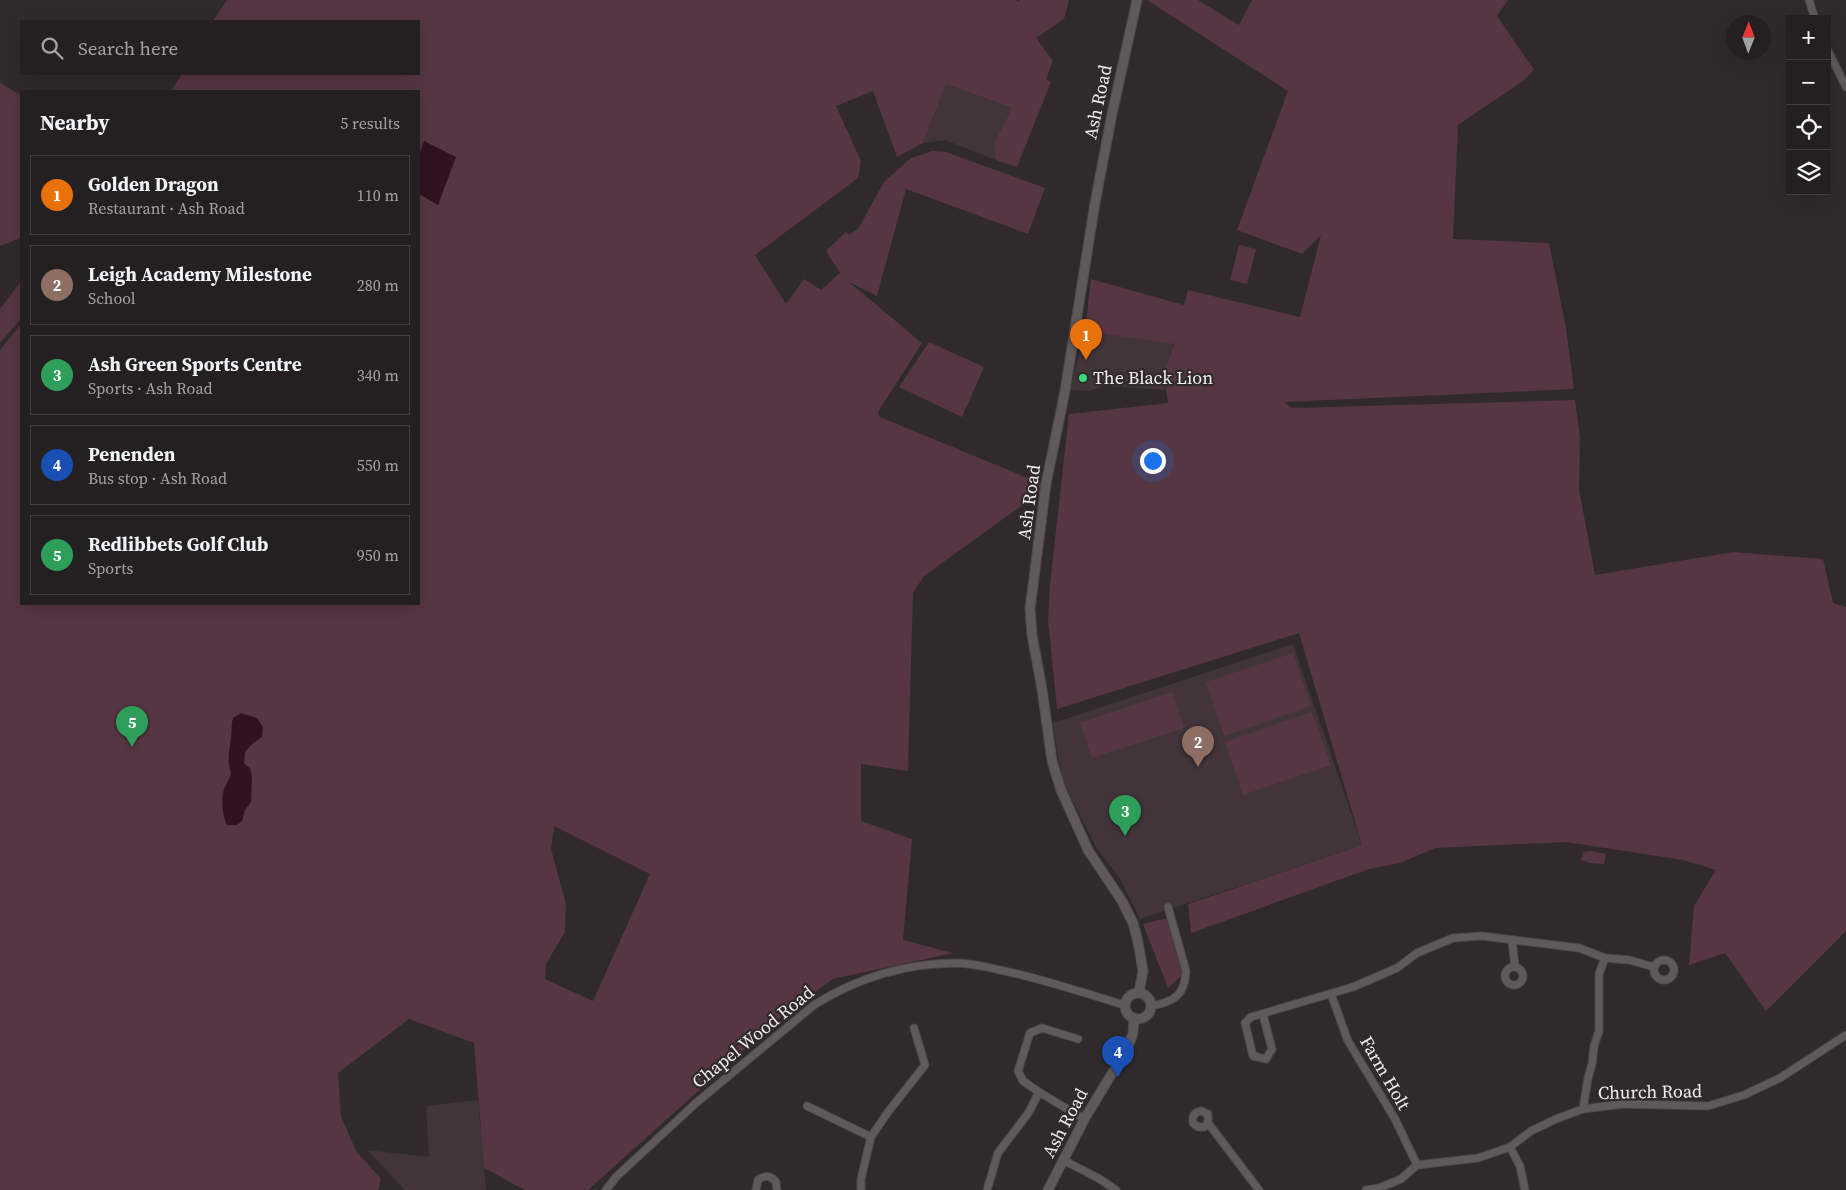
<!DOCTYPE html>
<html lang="en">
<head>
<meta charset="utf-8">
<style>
	:root { --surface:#242022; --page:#302d2f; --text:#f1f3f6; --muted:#a3a3a5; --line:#413e40; --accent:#d93025 }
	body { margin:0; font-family:"Source Serif 4",serif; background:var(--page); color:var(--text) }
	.controls { position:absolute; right:15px; top:15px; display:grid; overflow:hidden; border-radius:0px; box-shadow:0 5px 20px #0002 }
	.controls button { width:45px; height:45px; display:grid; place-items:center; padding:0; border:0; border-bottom:1px solid var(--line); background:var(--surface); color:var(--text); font:25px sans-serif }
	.compass { position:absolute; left:1726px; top:15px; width:45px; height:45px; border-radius:50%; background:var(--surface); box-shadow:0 5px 20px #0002; rotate:1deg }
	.you { position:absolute; left:1152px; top:460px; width:18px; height:18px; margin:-12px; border:4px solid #fff; border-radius:50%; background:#1a73e8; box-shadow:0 0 0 8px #1a73e833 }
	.badge { display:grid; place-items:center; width:32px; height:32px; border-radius:50%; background:var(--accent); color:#fff; font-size:16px; font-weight:700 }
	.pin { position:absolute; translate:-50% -41px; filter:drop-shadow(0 1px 2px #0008) }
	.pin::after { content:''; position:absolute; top:26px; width:18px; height:15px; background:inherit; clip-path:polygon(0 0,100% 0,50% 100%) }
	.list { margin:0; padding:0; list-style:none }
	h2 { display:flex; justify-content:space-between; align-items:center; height:65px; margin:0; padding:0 20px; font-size:21px }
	h2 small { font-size:16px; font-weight:400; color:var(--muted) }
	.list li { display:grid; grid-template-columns:32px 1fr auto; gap:15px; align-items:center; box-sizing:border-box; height:80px; margin:0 10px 10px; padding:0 10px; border:1px solid var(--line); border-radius:0px }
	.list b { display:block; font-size:19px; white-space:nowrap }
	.list p { margin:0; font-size:16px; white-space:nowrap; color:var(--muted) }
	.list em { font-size:16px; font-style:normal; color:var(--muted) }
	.icon { flex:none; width:28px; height:28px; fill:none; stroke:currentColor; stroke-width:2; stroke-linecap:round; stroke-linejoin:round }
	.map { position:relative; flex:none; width:1846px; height:1190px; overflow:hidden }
	.search { position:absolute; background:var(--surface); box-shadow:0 5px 20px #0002; left:20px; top:20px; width:400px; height:55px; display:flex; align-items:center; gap:12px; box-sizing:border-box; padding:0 18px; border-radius:0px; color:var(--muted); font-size:19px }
	.panel { position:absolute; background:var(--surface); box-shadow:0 5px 20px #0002; left:20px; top:90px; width:400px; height:515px; border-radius:0px }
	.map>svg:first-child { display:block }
	.built { fill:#41353a }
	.green { fill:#563643; fill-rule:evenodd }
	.water { fill:#301220 }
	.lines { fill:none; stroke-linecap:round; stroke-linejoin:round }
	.minor-casing { stroke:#4c4849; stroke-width:9 }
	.tertiary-casing { stroke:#4c4849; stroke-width:11 }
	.minor { stroke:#5f595b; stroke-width:7 }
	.tertiary { stroke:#5f595b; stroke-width:9 }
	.poi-dot { fill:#37d880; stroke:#302a2d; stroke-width:2 }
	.labels { text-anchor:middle; stroke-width:4.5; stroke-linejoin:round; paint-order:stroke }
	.street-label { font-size:18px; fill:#f2eeef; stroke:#302a2d }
	.poi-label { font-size:18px; fill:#f2eeef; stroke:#302a2d; text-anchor:start }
</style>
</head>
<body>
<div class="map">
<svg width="1846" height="1190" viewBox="0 0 1846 1190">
	<rect width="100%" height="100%" fill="#302a2d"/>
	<g class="built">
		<polygon points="946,84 1012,108 994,143 996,160 945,140 923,143"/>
		<polygon points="1085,331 1174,343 1164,373 1165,390 1103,386 1090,391 1070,390"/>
		<polygon points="1293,644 1362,845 1140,919 1120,879 1096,847 1064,784 1057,750 1053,723"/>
		<polygon points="478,1100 486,1190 405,1190 367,1150 429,1157 426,1106"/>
	</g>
	<g class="green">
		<path d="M227,0H1014L1020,2L1019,0H1069L1064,19L1036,38L1053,61L1046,79L1051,82L1017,167L996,160L994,143L1012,108L946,84L923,143L897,157L873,91L836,106L861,161L858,178L755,255L786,304L804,279L821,290L840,273L826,251L846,232L849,235L858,229L884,182L911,158L932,151L946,152L1045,188L1028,234L906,189L877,296L849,282L922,343L878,412L880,417L1042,484V491L924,576L913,593L908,771L861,764V821L912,839L903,940L953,953L833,979L783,1015L588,1190H525L484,1168L474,1043L409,1019L338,1073L341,1116L356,1151L381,1179L378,1190H0V350L21,324V604H419V91H171L182,74H419V21H213ZM554,826L650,874L593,1001L545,979L546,964L565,932L566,904L551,849Z"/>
		<polygon points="1147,0 1198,0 1239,25 1252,0 1508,0 1497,16 1534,70 1523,81 1458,125 1453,239 1549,243 1566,328 1574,389 1284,402 1292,408 1575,400 1580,437 1579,489 1595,575 1733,552 1823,559 1833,603 1846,607 1846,931 1766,1011 1725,953 1689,965 1694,906 1716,870 1683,860 1566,842 1435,848 1400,863 1369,869 1191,933 1188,904 1362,845 1299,633 1057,709 1048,620 1050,584 1069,414 1168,403 1164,373 1174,344 1085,331 1091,279 1184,305 1188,290 1300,317 1321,235 1302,254 1237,230 1288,91"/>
		<polygon points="0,83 21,95 21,238 0,246"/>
		<polygon points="1239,245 1256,249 1247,284 1230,280"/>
		<polygon points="21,281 21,319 0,343 0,309"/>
		<polygon points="929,342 984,367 962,417 899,387"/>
		<polygon points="1293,653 1311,706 1224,736 1206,682"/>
		<polygon points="1172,692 1184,728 1092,758 1080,723"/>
		<polygon points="1312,712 1331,765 1243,795 1225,742"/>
		<polygon points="1591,851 1606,854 1604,864 1589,863 1581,860 1583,852"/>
		<polygon points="1167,918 1182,975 1168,988 1143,924"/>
	</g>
	<g class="water">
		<polygon points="424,141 456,157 438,205 419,194 419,155"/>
		<path d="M241,713L257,718L263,727L262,737L252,744L245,752L244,764L250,768L252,777L251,802L245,810L242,821L237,825H227C222,815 221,800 224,789C226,784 229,780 231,774C227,759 229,753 231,738C232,731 231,725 233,718Z"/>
	</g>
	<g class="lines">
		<defs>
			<g id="minor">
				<polyline points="1809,0 1815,19"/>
				<polyline points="1827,49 1846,87"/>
				<polyline points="1512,940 1515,967"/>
				<circle cx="1664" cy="970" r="10"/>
				<circle cx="1514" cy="976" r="9"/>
				<polyline points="1331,994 1348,1041 1395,1119 1417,1165"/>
				<path d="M1151,1006C1174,1002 1185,995 1186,971L1168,907"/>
				<polyline points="1263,1015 1272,1049 1266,1059 1253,1056 1245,1023 1251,1017 1353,987 1397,968 1417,953 1453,938 1482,936 1579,948 1605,958 1629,960 1654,967"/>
				<polyline points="1039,1092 1023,1081 1018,1071 1030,1033 1042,1028 1078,1039"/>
				<polyline points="807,1106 871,1137"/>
				<polyline points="1583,1109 1588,1078 1592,1064 1594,1046 1599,1031 1599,974 1605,958"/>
				<path d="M1208,1123L1204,1127H1198L1193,1123C1192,1117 1194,1112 1201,1111L1208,1114V1123L1259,1190"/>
				<polyline points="1510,1147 1520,1166 1525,1190"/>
				<polyline points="1063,1160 1098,1178 1116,1190"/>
				<path d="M606,1190L616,1177L696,1103L814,1005C857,978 907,963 958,963C978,964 999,970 1018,974C1054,983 1089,994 1124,1005"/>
				<path d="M756,1190L758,1180C764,1175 771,1175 776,1182L777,1190"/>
				<polyline points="861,1190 861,1179 871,1137 888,1112 925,1065 914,1028"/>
				<polyline points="987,1190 998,1153 1029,1112 1039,1092 1077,1115 1085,1118"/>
				<polyline points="1366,1190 1379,1188 1401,1179 1417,1165 1478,1158 1510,1147 1531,1131 1556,1119 1583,1109 1623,1104 1708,1106 1744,1095 1780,1078 1846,1035"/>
			</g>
			<g id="tertiary">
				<polyline points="1137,0 1112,114 1095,203 1065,391 1046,484 1030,609 1032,635 1042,689 1052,761 1061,790 1088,850 1122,901 1133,923 1138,942 1143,971 1139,992"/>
				<circle cx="1138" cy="1006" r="13"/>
				<polyline points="1048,1190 1085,1118 1128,1047 1133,1033 1134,1018"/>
			</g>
		</defs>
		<use href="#minor" class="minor-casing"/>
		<use href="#tertiary" class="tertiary-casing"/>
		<use href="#minor" class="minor"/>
		<use href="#tertiary" class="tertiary"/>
	</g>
	<circle class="poi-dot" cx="1083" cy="378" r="5"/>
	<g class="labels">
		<g class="street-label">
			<text transform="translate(1098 102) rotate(-78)" y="6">Ash Road</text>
			<text transform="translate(1029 502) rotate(-82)" y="6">Ash Road</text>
			<text transform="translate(753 1037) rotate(-39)" y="6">Chapel Wood Road</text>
			<text transform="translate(1385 1073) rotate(60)" y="6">Farm Holt</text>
			<text transform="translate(1650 1092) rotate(-1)" y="6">Church Road</text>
			<text transform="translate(1065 1123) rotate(-62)" y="6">Ash Road</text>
		</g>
		<g class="poi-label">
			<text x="1093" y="384">The Black Lion</text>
		</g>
	</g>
</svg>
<div class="controls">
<button>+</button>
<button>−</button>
<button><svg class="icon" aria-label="locate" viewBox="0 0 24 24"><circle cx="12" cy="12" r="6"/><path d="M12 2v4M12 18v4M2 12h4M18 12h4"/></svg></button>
<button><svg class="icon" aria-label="layers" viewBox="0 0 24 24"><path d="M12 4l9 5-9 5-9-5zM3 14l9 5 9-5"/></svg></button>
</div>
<svg class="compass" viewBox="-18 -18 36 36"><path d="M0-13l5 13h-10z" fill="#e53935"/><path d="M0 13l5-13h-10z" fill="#a3a3a5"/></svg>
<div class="you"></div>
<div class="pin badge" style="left:1086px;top:360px;background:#e8710a">1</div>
<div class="pin badge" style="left:1198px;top:767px;background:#8d6e63">2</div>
<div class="pin badge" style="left:1125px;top:836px;background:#2e9e5b">3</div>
<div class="pin badge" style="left:1118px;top:1077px;background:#1a4fb4">4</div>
<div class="pin badge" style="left:132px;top:747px;background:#2e9e5b">5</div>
<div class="search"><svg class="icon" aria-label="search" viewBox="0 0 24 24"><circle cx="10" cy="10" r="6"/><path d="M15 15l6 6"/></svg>Search here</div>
<section class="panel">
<h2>Nearby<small>5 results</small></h2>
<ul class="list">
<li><span class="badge" style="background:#e8710a">1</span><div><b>Golden Dragon</b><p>Restaurant · Ash Road</p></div><em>110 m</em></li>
<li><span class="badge" style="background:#8d6e63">2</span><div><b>Leigh Academy Milestone</b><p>School</p></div><em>280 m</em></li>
<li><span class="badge" style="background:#2e9e5b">3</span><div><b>Ash Green Sports Centre</b><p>Sports · Ash Road</p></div><em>340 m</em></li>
<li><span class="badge" style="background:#1a4fb4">4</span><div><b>Penenden</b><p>Bus stop · Ash Road</p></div><em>550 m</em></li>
<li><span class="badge" style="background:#2e9e5b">5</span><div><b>Redlibbets Golf Club</b><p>Sports</p></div><em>950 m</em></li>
</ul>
</section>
</div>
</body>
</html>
